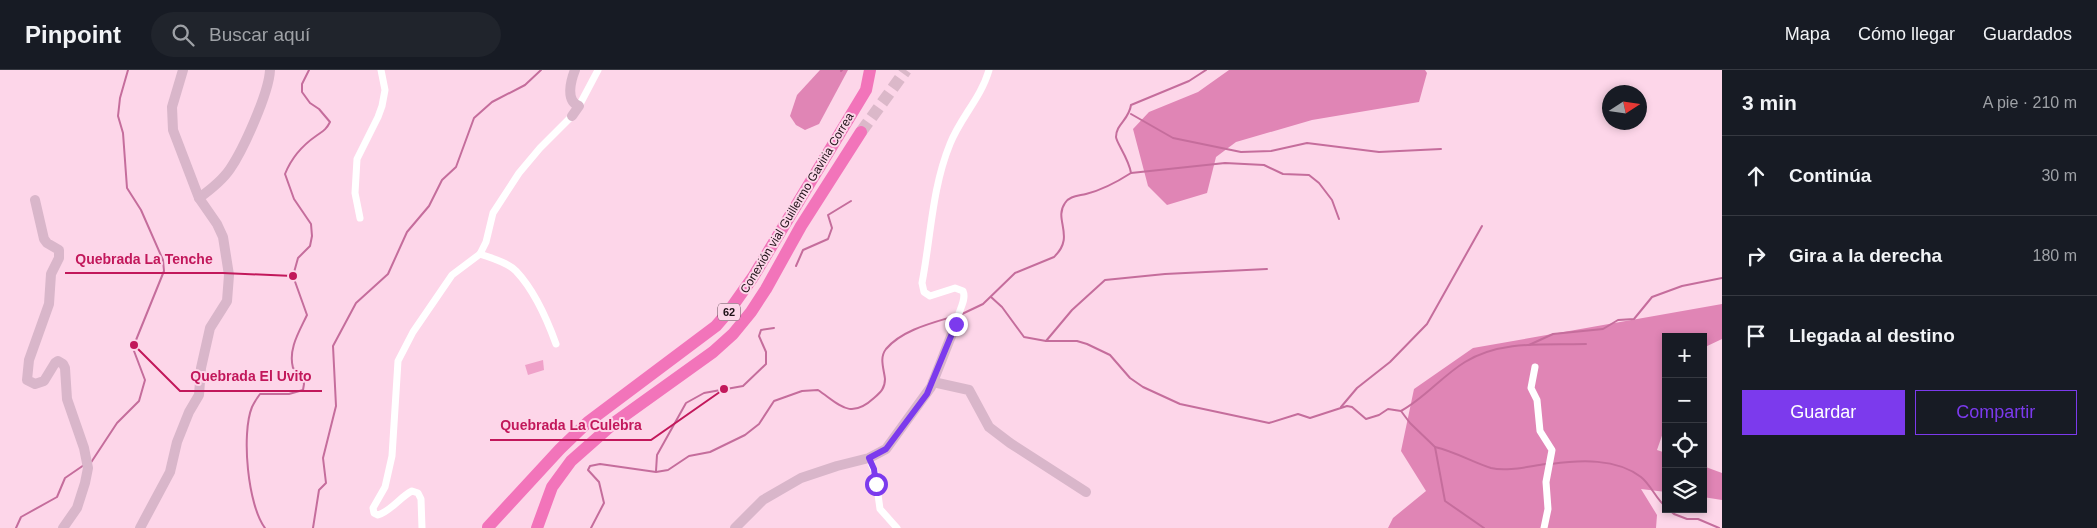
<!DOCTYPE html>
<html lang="es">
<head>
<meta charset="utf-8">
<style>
	:root { --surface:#171b24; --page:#20242c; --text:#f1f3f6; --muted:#9ea1a6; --line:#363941; --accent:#7c3aed }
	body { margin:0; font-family:Helvetica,sans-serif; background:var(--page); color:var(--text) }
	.controls { position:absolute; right:15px; bottom:15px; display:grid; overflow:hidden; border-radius:0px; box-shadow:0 2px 8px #0003 }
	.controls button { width:45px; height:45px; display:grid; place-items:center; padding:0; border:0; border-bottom:1px solid var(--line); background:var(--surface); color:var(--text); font:25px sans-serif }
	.compass { position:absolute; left:1602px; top:15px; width:45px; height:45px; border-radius:50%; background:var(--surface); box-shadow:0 2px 8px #0003; rotate:78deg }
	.stop { position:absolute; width:15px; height:15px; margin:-11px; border:4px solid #7c3aed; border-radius:50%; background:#fff }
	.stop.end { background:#7c3aed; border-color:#fff; box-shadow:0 1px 5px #0008 }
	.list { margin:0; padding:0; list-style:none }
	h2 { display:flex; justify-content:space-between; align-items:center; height:65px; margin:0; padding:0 20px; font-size:21px }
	h2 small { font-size:16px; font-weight:400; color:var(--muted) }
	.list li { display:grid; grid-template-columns:32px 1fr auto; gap:15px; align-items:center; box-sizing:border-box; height:80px; padding:0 20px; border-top:1px solid var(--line) }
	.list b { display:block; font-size:19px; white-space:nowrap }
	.list em { font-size:16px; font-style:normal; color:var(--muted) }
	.actions { display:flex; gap:10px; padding:15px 20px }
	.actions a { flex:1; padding:11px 0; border:1px solid var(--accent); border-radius:0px; text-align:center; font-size:18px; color:var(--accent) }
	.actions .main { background:var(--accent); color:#fff }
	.icon { flex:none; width:28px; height:28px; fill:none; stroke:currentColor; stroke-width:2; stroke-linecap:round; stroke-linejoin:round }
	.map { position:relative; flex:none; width:1722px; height:458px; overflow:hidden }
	header { display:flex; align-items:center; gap:30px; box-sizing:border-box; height:70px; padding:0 25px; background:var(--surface); border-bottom:1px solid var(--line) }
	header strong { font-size:24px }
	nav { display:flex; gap:28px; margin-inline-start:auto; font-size:18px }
	.search { width:350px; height:45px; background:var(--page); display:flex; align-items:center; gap:12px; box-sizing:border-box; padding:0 18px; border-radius:28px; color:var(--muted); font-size:19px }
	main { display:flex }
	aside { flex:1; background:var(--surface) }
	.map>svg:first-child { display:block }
	.green { fill:#efa1c9 }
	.forest { fill:#e085b5 }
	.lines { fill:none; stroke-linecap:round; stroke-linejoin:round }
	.stream { stroke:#c56d9c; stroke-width:2 }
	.highway-tunnel { stroke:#dbb8c9; stroke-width:12; stroke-dasharray:12 6; stroke-linecap:butt }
	.street { stroke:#fff; stroke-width:7 }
	.secondary { stroke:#d9b6ca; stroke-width:10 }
	.highway { stroke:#f274ba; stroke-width:12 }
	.route { stroke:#7c3aed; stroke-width:6 }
	.labels { text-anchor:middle; stroke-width:4; stroke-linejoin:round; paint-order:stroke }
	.shield { fill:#fdd6e9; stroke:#604b55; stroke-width:1 }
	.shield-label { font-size:11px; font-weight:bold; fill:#1d1016 }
	.street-label { font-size:12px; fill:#1d1016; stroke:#fdd6e9 }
	.leader { fill:none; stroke:#c2185b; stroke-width:2 }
	.callout-dot { fill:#c2185b; stroke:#fdd6e9; stroke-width:2 }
	.callout-label { font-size:14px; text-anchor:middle; font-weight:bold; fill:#c2185b; stroke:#fdd6e9; stroke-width:4; stroke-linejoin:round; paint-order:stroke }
</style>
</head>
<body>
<header>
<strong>Pinpoint</strong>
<div class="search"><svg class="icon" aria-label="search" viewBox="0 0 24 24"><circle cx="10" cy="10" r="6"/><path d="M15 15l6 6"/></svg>Buscar aquí</div>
<nav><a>Mapa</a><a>Cómo llegar</a><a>Guardados</a></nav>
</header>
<main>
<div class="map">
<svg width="1722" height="458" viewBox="0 0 1722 458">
	<rect width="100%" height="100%" fill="#fdd6e9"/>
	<polygon class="green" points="543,290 544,300 528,305 525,295"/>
	<g class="forest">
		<polygon points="820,0 848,0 819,54 805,60 796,55 790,46 797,25"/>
		<polygon points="1229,0 1425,0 1427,3 1419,32 1312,50 1236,72 1216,87 1207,123 1167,135 1148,116 1133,59 1149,42 1198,22"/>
		<polygon points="1722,234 1722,269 1703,278 1703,267 1666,267 1666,354 1657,380 1666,383 1666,422 1641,419 1657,445 1656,458 1388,458 1393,448 1426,421 1401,381 1414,319 1473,278"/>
		<polygon points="1703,396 1722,403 1722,430 1703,427"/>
	</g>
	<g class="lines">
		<g class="stream">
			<polyline points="841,1 842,0"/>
			<polyline points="1131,44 1173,68 1241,82 1271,81 1307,73 1379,82 1441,79"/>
			<polyline points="1131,103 1225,93 1264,95 1283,104 1309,105 1319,113 1332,130 1339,149"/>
			<polyline points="796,196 803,180 828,169 832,158 828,145 851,131"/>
			<polyline points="991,227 1002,237 1024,267 1046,271 1077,271 1087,274 1110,285 1130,308 1143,317 1180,334 1269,353 1298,344 1310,348 1347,336 1352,337 1366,349 1379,345 1388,339 1401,341 1410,353 1435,377 1445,431 1484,458"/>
			<path d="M962,244L983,234L1015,203L1054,187C1076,166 1053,150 1065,133C1069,126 1078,126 1086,124C1102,120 1117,112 1131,103C1129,89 1116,72 1116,67C1116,54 1129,50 1131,35L1189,11L1206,0"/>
			<polyline points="1046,271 1072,240 1105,210 1165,204 1267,199"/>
			<polyline points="1529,275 1553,264 1603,259 1618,250 1634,249 1652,227 1682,216 1722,208"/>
			<polyline points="1341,337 1357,318 1390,292 1427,254 1482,156"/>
			<path d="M1401,341C1425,328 1442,306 1465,292C1501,270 1545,275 1586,274"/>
			<path d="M1435,377C1456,382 1472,392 1491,398C1507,402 1530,396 1546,394"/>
			<polyline points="90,394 117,353 139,331 145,310 134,281 134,275 164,201 163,190 141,140 127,118 123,63 118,46 120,28 128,0"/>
			<path d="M1551,394C1580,390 1616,388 1641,407C1651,415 1656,429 1666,437"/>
			<polyline points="656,401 657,385 686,333 704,323 743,316 766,294 766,282 759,266 761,260 774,258"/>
			<polyline points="1668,439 1674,444 1687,449 1698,449 1719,458"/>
			<polyline points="16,458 21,447 57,427 65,408 84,395"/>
			<path d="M265,458C248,436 241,364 252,337C254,333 257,328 260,324H289L303,320L304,314L302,303L293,298C288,279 299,262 307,245L293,206L298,188L310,176L312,166L311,154L294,129L285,104C291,89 303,75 316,66C323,61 326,60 330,52L319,39L310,33L302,22V14L309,0"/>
			<polyline points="313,458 319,420 326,413 323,388 336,336 333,276 356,233 388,204 407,162 429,136 442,110 456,97 474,48 492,32 525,15 541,0"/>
			<path d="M591,458L604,433L599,412L588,400L590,396L600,394L656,402L668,400L689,386L710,382L745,365L759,354L774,331L802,321L818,320C840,335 850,350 874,328C881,322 885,318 885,309C884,299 879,288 886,279C902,260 932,253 955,246"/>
		</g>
		<polyline class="highway-tunnel" points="861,62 906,0"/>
		<g class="street">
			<polyline points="579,36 598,0"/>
			<polyline points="360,148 355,123 357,89 378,47 382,36 385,20 381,0"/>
			<path d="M480,184C491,188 507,192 516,201C534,220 547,249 556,274"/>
			<path d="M957,251C958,241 967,230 963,221L955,218L930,226L924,222L922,213C931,166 932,118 950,74C960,48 981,28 989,0"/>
			<polyline points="1535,297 1531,318 1537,330 1540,361 1552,380 1546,412 1548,439 1544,458"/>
			<polyline points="869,388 875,403 880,439 897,458"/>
			<path d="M422,458L421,429L418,423L412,421C400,427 391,441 378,445L374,443L373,438L385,417L392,386L398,291L413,262L452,205L480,184L486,172L493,143L519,103L540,78L572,46"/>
		</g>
		<g class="secondary">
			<path d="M572,46L579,36C565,31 571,10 575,0"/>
			<path d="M199,128C210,120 222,111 230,99C243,80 269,23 270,0"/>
			<polyline points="35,130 44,169 47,173 59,180 59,188 51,204 49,234 29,290 27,310 35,314 44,311 55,293 58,291 63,294 65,298 67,329 84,378 88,398 85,413 77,438 63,458"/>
			<polyline points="933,312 969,320 989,357 1010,373 1086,422"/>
			<polyline points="140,458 170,402 177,372 189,342 199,325 201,298 210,258 227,231 229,205 223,167 217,154 199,128 173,60 172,37 183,0"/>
			<polyline points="735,458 763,430 801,408 837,396 869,388 886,379 931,317 957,251"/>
		</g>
		<g class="highway">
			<polyline points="488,457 560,379 588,352 716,256 729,241 753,207 866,20 870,0"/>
			<polyline points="537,458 552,417 571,391 614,353 713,282 733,264 751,242 766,219 801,156 861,62"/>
		</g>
	</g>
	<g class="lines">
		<polyline class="route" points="876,414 874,399 869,388 886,379 927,324 956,254"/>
	</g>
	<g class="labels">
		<rect class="shield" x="718" y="233.5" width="22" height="17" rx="4"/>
		<g class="shield-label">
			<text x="729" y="246">62</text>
		</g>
		<g class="street-label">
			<text transform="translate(797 133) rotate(-59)" y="4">Conexión vial Guillermo Gaviria Correa</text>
		</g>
	</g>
	<path class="leader" d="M293 206L223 203H65M134 275L180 321H322M724 319L651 370H490"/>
	<g class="callout-dot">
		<circle cx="293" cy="206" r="5"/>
		<circle cx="134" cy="275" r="5"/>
		<circle cx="724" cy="319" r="5"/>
	</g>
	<g class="callout-label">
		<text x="144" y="194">Quebrada La Tenche</text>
		<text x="251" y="311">Quebrada El Uvito</text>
		<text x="571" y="360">Quebrada La Culebra</text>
	</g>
</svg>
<div class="controls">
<button>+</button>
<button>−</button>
<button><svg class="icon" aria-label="locate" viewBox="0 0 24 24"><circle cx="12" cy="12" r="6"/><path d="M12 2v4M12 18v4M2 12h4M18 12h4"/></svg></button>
<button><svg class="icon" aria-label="layers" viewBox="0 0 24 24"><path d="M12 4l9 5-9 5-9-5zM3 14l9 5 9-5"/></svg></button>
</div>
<svg class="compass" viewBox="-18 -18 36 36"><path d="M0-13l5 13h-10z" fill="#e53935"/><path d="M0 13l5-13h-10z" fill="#9ea1a6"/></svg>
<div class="stop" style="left:876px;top:414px"></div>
<div class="stop end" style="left:956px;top:254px"></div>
</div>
<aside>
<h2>3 min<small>A pie · 210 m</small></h2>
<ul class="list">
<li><svg class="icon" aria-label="ahead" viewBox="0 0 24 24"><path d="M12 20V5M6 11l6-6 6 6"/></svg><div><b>Continúa</b></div><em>30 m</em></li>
<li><svg class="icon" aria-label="right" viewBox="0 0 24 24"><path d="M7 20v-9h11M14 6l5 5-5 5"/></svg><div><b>Gira a la derecha</b></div><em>180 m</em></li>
<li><svg class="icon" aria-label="arrive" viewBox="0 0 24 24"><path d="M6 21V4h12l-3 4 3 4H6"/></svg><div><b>Llegada al destino</b></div></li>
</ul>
<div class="actions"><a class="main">Guardar</a><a>Compartir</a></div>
</aside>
</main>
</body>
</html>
